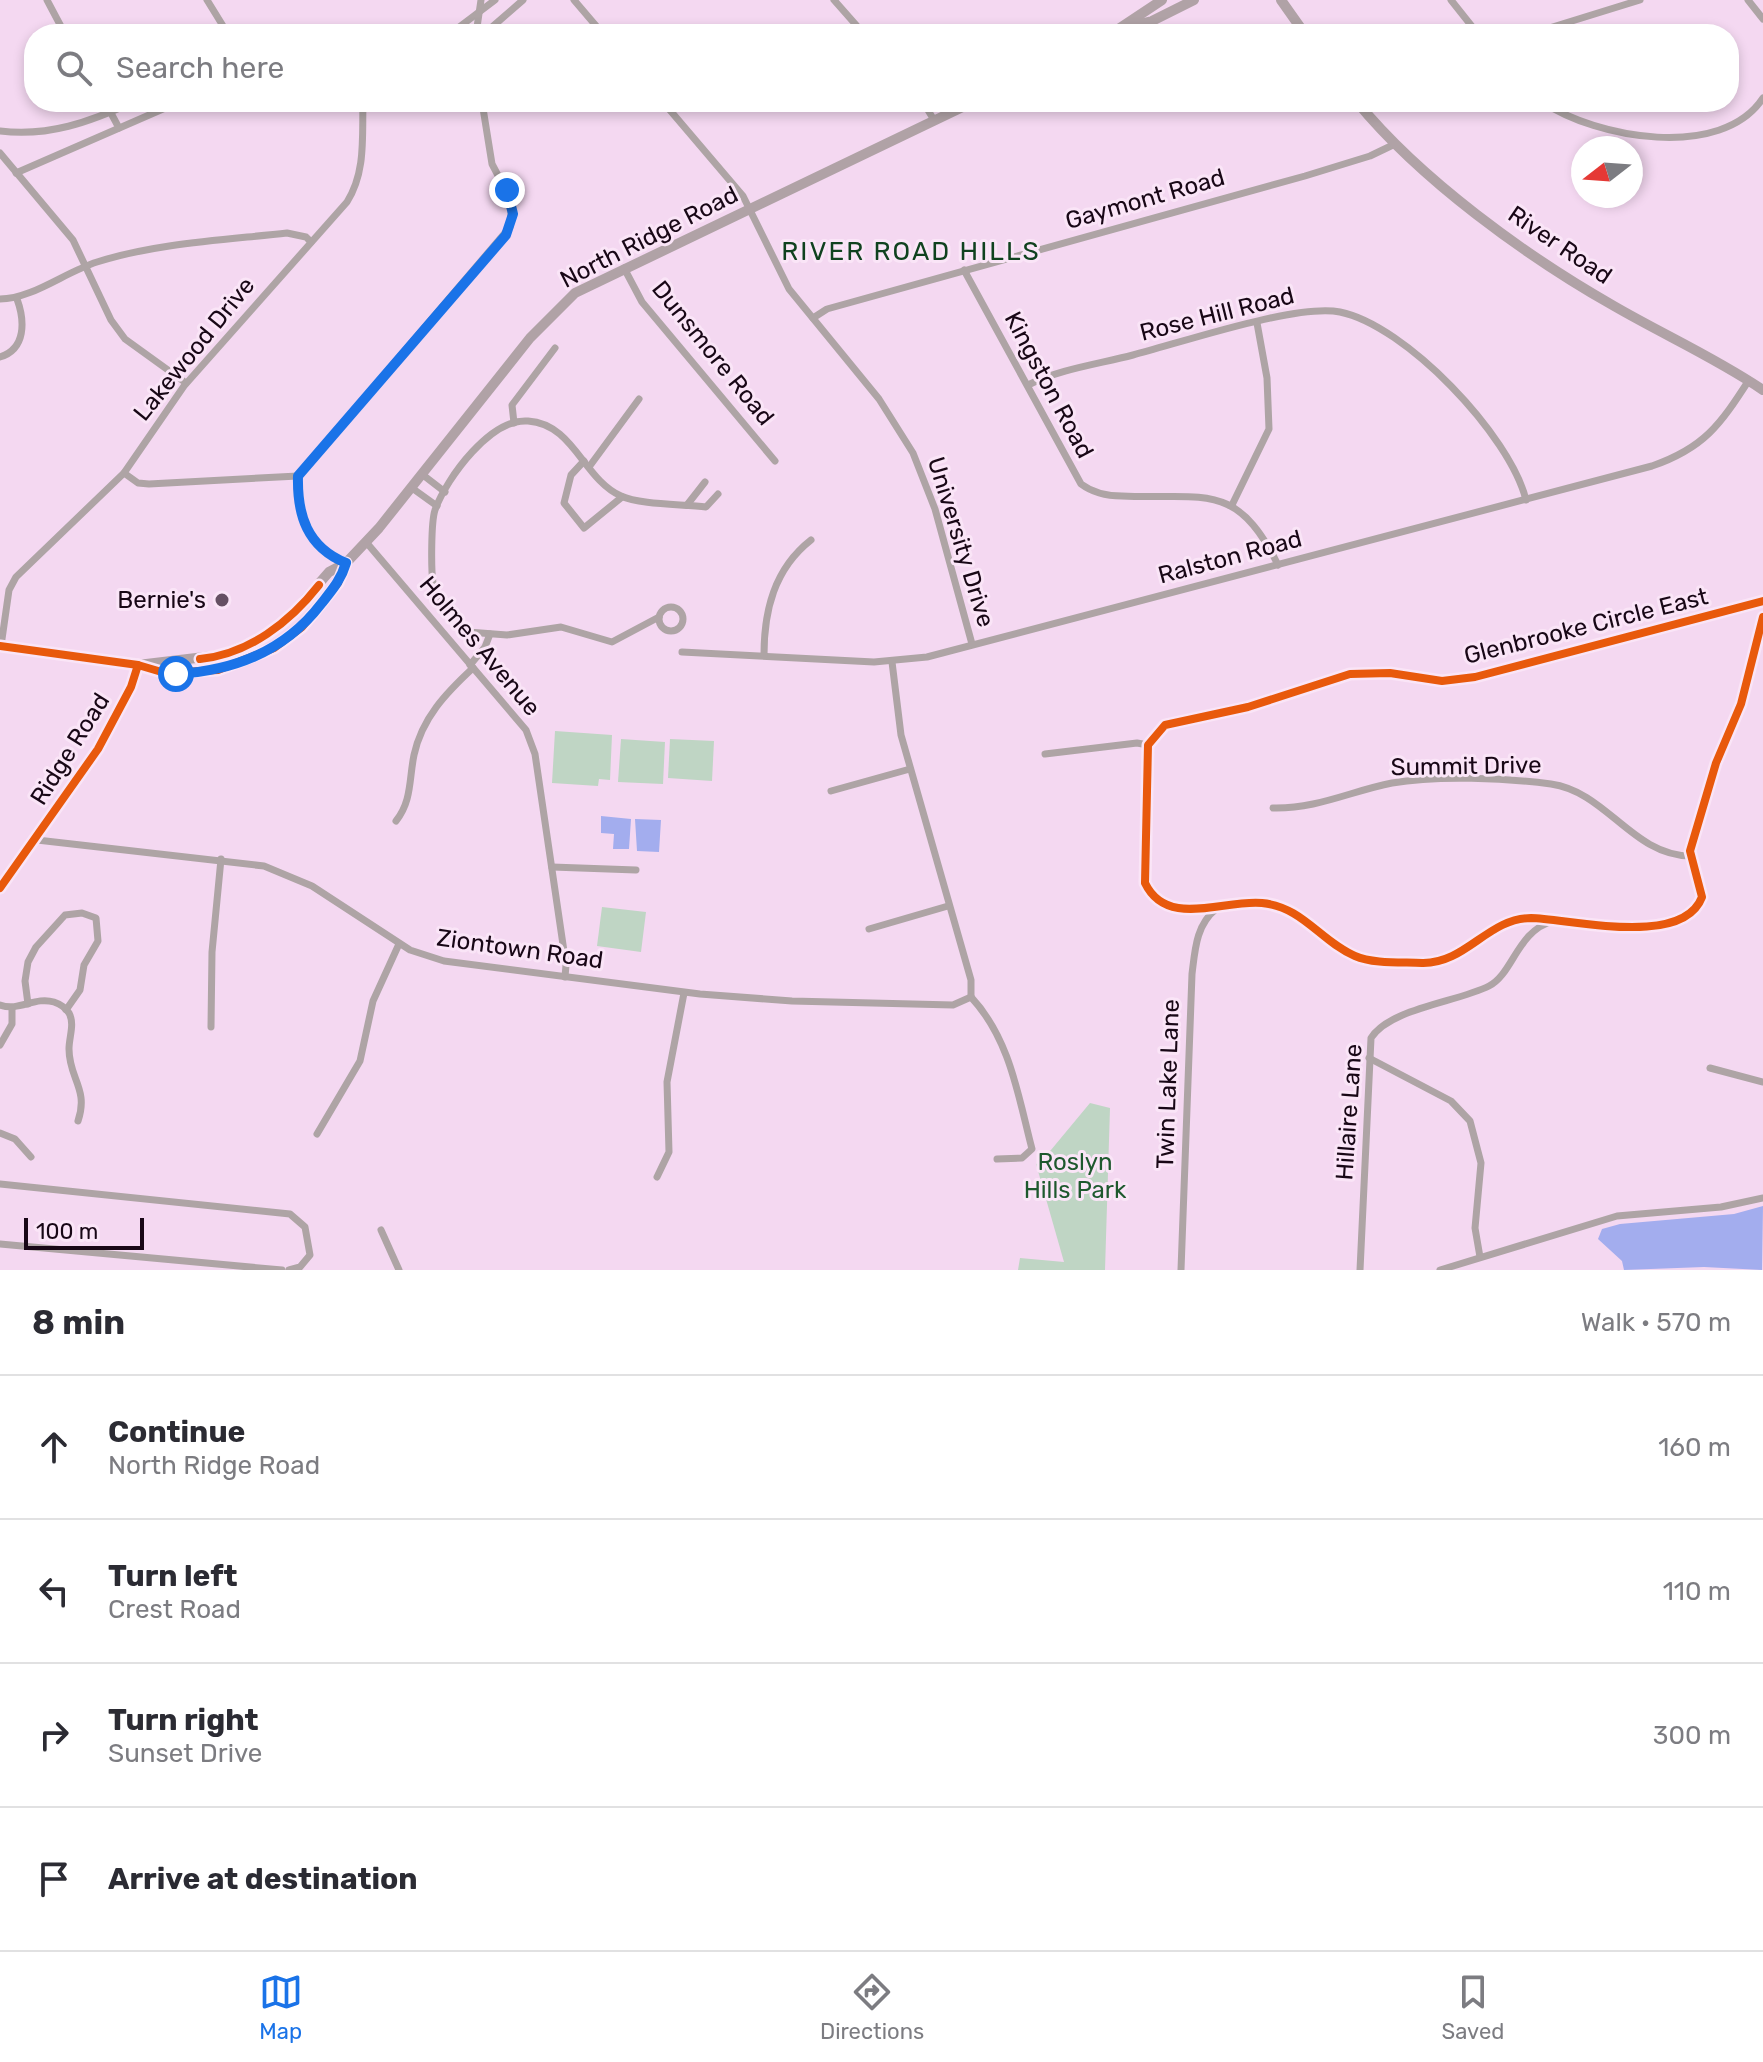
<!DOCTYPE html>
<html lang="en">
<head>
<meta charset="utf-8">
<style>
	:root { --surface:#fff; --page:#f2f2f3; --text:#2b2b33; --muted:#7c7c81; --line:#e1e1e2; --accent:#1a73e8 }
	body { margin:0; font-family:Rubik,sans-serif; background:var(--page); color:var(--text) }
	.compass { position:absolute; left:1571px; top:136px; width:72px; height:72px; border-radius:50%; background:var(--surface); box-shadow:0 4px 12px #0003; rotate:253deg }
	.scale { position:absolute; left:24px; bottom:20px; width:120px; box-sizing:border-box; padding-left:8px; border:4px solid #180716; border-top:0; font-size:22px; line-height:28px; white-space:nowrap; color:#180716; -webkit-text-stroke:6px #fae5f7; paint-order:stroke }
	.stop { position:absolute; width:24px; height:24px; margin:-18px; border:6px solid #1a73e8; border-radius:50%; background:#fff }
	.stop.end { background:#1a73e8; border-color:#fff; box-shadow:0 2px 8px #0008 }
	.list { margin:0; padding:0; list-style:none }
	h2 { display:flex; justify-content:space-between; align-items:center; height:104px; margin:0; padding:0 32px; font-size:34px }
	h2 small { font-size:26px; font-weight:400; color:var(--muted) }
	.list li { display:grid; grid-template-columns:52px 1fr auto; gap:24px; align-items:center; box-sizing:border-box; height:144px; padding:0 32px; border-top:2px solid var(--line) }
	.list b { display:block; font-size:30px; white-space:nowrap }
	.list p { margin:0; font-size:26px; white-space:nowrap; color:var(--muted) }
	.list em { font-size:26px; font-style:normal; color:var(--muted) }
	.icon { flex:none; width:44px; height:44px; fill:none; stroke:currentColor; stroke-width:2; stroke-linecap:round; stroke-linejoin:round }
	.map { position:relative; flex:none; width:1763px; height:1270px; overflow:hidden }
	.search { position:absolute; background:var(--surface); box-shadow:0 4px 12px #0003; left:24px; right:24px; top:24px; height:88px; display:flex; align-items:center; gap:20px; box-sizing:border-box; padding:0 28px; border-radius:32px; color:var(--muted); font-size:30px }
	.sheet { height:680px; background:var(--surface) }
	nav { display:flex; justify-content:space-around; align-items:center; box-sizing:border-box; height:112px; border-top:2px solid var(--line); background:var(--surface); font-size:22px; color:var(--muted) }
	nav a { display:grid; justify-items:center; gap:4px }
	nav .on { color:var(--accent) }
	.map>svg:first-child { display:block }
	.green { fill:#bfd5c4 }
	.water { fill:#a3adee }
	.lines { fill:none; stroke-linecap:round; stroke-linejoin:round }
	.minor { stroke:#aea4a5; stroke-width:7 }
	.tertiary { stroke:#aea4a5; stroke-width:8 }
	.secondary { stroke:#b0a2a6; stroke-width:10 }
	.cycleway-casing { stroke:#fae5f7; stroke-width:13 }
	.cycleway { stroke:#e8590c; stroke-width:8 }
	.route { stroke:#1a73e8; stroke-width:10 }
	.poi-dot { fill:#655063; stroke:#fae5f7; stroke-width:3 }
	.labels { text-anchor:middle; stroke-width:6; stroke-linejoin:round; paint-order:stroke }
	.street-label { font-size:24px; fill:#180716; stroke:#fae5f7 }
	.poi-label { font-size:24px; fill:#180716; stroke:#fae5f7; text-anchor:end }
	.park-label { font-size:24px; fill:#1e592e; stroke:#fae5f7 }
	.neighbourhood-label { font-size:26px; letter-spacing:2px; fill:#10421f; stroke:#fae5f7 }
</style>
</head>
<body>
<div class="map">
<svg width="1763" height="1270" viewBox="0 0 1763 1270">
	<rect width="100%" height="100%" fill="#f4d8f1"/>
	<g class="green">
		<polygon points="555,731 612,735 610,780 599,779 598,786 552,783"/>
		<polygon points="621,739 665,742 663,784 618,782"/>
		<polygon points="670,739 714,741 712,781 668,778"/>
		<polygon points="602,907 646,912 641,952 597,946"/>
		<polygon points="1090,1103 1110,1108 1105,1270 1018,1270 1020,1258 1064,1262 1036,1164 1041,1162"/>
	</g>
	<g class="water">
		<polygon points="601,816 631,819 629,849 613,849 614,834 601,833"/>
		<polygon points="635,819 661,820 659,852 637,851"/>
		<polygon points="1763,1206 1762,1270 1704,1267 1624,1270 1622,1261 1598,1239 1602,1229 1620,1224 1734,1214"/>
	</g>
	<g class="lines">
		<g class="minor">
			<polyline points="47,0 65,34"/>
			<polyline points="207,0 228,34"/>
			<polyline points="574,0 603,34"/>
			<polyline points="834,0 864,34"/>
			<polyline points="1451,0 1478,34"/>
			<polyline points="1748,0 1763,19"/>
			<polyline points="450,34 495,0"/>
			<polyline points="476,34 481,0"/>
			<polyline points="484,34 523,0"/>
			<polyline points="1530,34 1640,0"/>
			<polyline points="105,102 119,128"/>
			<polyline points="663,102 743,196 789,289 879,399 913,453 935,509 972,644"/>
			<polyline points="923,102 934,120"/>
			<path d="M1543,102C1595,138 1722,161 1763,98"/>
			<path d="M0,131C48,137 90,122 133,102"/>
			<polyline points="0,153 73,240 111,320 125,339 186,383"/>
			<polyline points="16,173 179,102"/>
			<polyline points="624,268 642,302 775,461"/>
			<path d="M964,270L1081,484C1093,493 1107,496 1122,496C1202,500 1236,479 1278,565"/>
			<path d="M0,299C32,299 65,272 97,262C157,243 224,240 287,233L306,237L311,242"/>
			<polyline points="813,318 827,309 1305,176 1370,156 1395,144"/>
			<path d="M0,357C26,349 25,321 17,299"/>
			<path d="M1028,385C1060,369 1099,364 1133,355C1180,343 1297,303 1340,312C1405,325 1510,435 1526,500"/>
			<polyline points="514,423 512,405 555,348"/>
			<polyline points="584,461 571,475 564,503 584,528 622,497"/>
			<polyline points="589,467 639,399"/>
			<polyline points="124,473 138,483 149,484 298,476"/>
			<polyline points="423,475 445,492"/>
			<polyline points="298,476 510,227 512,202 492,164 482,102"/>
			<path d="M298,476C297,515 307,547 346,563"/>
			<polyline points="412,488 437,506"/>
			<polyline points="687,505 705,482"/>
			<polyline points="1232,505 1269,429 1267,378 1257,323"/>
			<polyline points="366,542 526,730 535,754 566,965 565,977"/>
			<path d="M1763,601L1475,677L1442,681L1390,673L1350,674L1248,707L1165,725L1148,745L1145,883C1167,929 1224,899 1262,903C1303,907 1320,941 1355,956C1373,964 1402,962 1422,963C1466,964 1488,918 1531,918C1571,919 1683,948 1702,897L1690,851L1716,763L1741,704L1763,617"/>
			<circle cx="671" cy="619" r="12"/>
			<path d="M659,617L612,642L561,627L507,635L468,632C453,618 437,604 433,583C431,569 431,522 435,510C447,477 491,418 528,421C574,424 583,479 621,496C640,505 683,504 706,507L718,494"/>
			<path d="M1,646L9,590L16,577L124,473L184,386L347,202C366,172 362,137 363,102"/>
			<path d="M682,652L874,662L927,657L1652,466C1704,448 1720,425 1749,380"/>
			<path d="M764,655C764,611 774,569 811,540"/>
			<polyline points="892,662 901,735 971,980 971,997"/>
			<polyline points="470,665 485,647 490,634"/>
			<polyline points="1045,754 1137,743 1148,745"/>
			<polyline points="831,791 910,769"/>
			<path d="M1273,808C1317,809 1351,791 1392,783C1438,775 1505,778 1551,784C1607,792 1632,855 1690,856"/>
			<path d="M396,821C412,801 409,779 414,755C422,718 446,693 473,668"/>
			<polyline points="37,840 264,866 312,886 410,950 444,961 700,994 792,1001 953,1005 971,997"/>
			<polyline points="552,867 636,870"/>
			<polyline points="869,929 948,906"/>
			<path d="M971,997C1010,1039 1018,1095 1032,1149L1022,1158L997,1159"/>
			<polyline points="28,1004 25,981 28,962 36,947 65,915 82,913 96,918 98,941 84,965 80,990 66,1010"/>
			<path d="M0,1005C19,1012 35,996 54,1002C60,1004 65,1007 69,1013C75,1024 69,1037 69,1049C69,1079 89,1089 78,1121"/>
			<polyline points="211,1027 212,952 221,859"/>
			<polyline points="0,1045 12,1024 12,1009"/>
			<polyline points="1369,1058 1451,1101 1470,1121 1481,1163 1475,1228 1480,1257"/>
			<polyline points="1710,1068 1763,1082"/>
			<polyline points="0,1133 15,1139 31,1157"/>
			<polyline points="317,1134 360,1061 373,1001 399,944"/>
			<polyline points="657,1177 669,1152 667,1082 684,993"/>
			<polyline points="0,1184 290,1214 305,1227 310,1255 300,1267 289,1270"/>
			<polyline points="381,1230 399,1270"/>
			<polyline points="0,1244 282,1270"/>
			<path d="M1181,1270L1192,974C1195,950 1196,925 1216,909"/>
			<path d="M1360,1270L1371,1038C1390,1008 1458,1002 1489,986C1513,974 1517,931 1553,921"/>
			<polyline points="1440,1270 1617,1216 1721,1207 1763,1198"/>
		</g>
		<polyline class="tertiary" points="0,888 98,749 131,687 138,665"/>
		<g class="secondary">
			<polyline points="1281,0 1305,34"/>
			<polyline points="1123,28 1152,21 1194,0"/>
			<polyline points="1111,34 1162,0"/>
			<path d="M1357,102C1421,180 1526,256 1614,306C1664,335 1716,358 1763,390"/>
			<polyline points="0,646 138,665 165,673 218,670 274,648 302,627 338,583 346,563"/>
			<polyline points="138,665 221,655 255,641 288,619 329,572 346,563 379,528 530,338 575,293 973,102"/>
		</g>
		<defs>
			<g id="cycleway">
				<path d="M1763,601L1475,677L1442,681L1390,673L1350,674L1248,707L1165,725L1148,745L1145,883C1167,929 1224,899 1262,903C1303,907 1320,941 1355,956C1373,964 1402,962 1422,963C1466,964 1488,918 1531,918C1571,919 1683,948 1702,897L1690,851L1716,763L1741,704L1763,617"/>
				<polyline points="0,646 138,665 165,673 218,670 274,648 302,627 338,583 346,563"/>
				<path d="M200,659C249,654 290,622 319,585"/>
				<polyline points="0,888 98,749 131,687 138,665"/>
			</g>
		</defs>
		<use href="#cycleway" class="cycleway-casing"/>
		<use href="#cycleway" class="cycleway"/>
	</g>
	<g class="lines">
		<path class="route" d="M176,674C235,671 285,651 321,604C332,590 341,580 346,563C307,547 297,515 298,476L506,235L513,214L507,190"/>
	</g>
	<circle class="poi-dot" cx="222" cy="600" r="8"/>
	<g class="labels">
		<g class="street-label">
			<text transform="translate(1145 199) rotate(-16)" y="8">Gaymont Road</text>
			<text transform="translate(649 237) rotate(-27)" y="8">North Ridge Road</text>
			<text transform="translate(1560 245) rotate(34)" y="8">River Road</text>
			<text transform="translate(1217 314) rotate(-14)" y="8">Rose Hill Road</text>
			<text transform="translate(194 349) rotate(-51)" y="8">Lakewood Drive</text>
			<text transform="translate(713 353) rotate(51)" y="8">Dunsmore Road</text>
			<text transform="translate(1049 385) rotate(62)" y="8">Kingston Road</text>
			<text transform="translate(961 542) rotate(73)" y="8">University Drive</text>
			<text transform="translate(1230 557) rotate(-15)" y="8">Ralston Road</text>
			<text transform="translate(1586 626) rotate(-14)" y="8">Glenbrooke Circle East</text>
			<text transform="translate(480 646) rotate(50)" y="8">Holmes Avenue</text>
			<text transform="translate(70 749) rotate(-58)" y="8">Ridge Road</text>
			<text transform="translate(1466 766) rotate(-1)" y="8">Summit Drive</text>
			<text transform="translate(520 949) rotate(8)" y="8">Ziontown Road</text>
			<text transform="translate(1168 1084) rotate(-88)" y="8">Twin Lake Lane</text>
			<text transform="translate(1349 1112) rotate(-86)" y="8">Hillaire Lane</text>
		</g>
		<g class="poi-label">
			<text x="206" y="608">Bernie's</text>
		</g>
		<g class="park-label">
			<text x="1075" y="1170">Roslyn<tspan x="1075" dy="28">Hills Park</tspan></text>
		</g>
		<g class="neighbourhood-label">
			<text x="911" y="260">RIVER ROAD HILLS</text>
		</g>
	</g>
</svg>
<svg class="compass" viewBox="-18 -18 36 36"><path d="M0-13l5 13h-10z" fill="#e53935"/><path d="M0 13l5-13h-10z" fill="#7c7c81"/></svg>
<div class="scale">100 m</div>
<div class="stop" style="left:176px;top:674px"></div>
<div class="stop end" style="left:507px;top:190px"></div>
<div class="search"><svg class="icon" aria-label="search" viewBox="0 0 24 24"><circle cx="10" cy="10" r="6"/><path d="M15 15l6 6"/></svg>Search here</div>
</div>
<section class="sheet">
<h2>8 min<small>Walk · 570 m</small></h2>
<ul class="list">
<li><svg class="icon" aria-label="ahead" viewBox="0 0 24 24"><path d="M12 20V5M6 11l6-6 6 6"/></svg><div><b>Continue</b><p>North Ridge Road</p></div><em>160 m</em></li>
<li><svg class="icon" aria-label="left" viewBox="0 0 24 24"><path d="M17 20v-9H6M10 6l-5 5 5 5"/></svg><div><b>Turn left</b><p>Crest Road</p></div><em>110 m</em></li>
<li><svg class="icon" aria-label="right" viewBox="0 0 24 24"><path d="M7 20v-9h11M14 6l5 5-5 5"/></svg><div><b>Turn right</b><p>Sunset Drive</p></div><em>300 m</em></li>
<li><svg class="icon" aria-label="arrive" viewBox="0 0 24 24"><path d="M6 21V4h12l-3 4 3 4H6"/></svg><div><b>Arrive at destination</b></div></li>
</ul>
</section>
<nav>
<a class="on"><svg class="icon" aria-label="map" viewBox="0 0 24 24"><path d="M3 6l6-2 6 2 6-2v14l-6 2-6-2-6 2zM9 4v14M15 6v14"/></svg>Map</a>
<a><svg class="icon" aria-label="directions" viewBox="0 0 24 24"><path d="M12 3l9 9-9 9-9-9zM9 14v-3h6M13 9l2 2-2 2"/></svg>Directions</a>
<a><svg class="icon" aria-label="saved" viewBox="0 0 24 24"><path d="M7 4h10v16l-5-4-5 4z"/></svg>Saved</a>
</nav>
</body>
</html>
